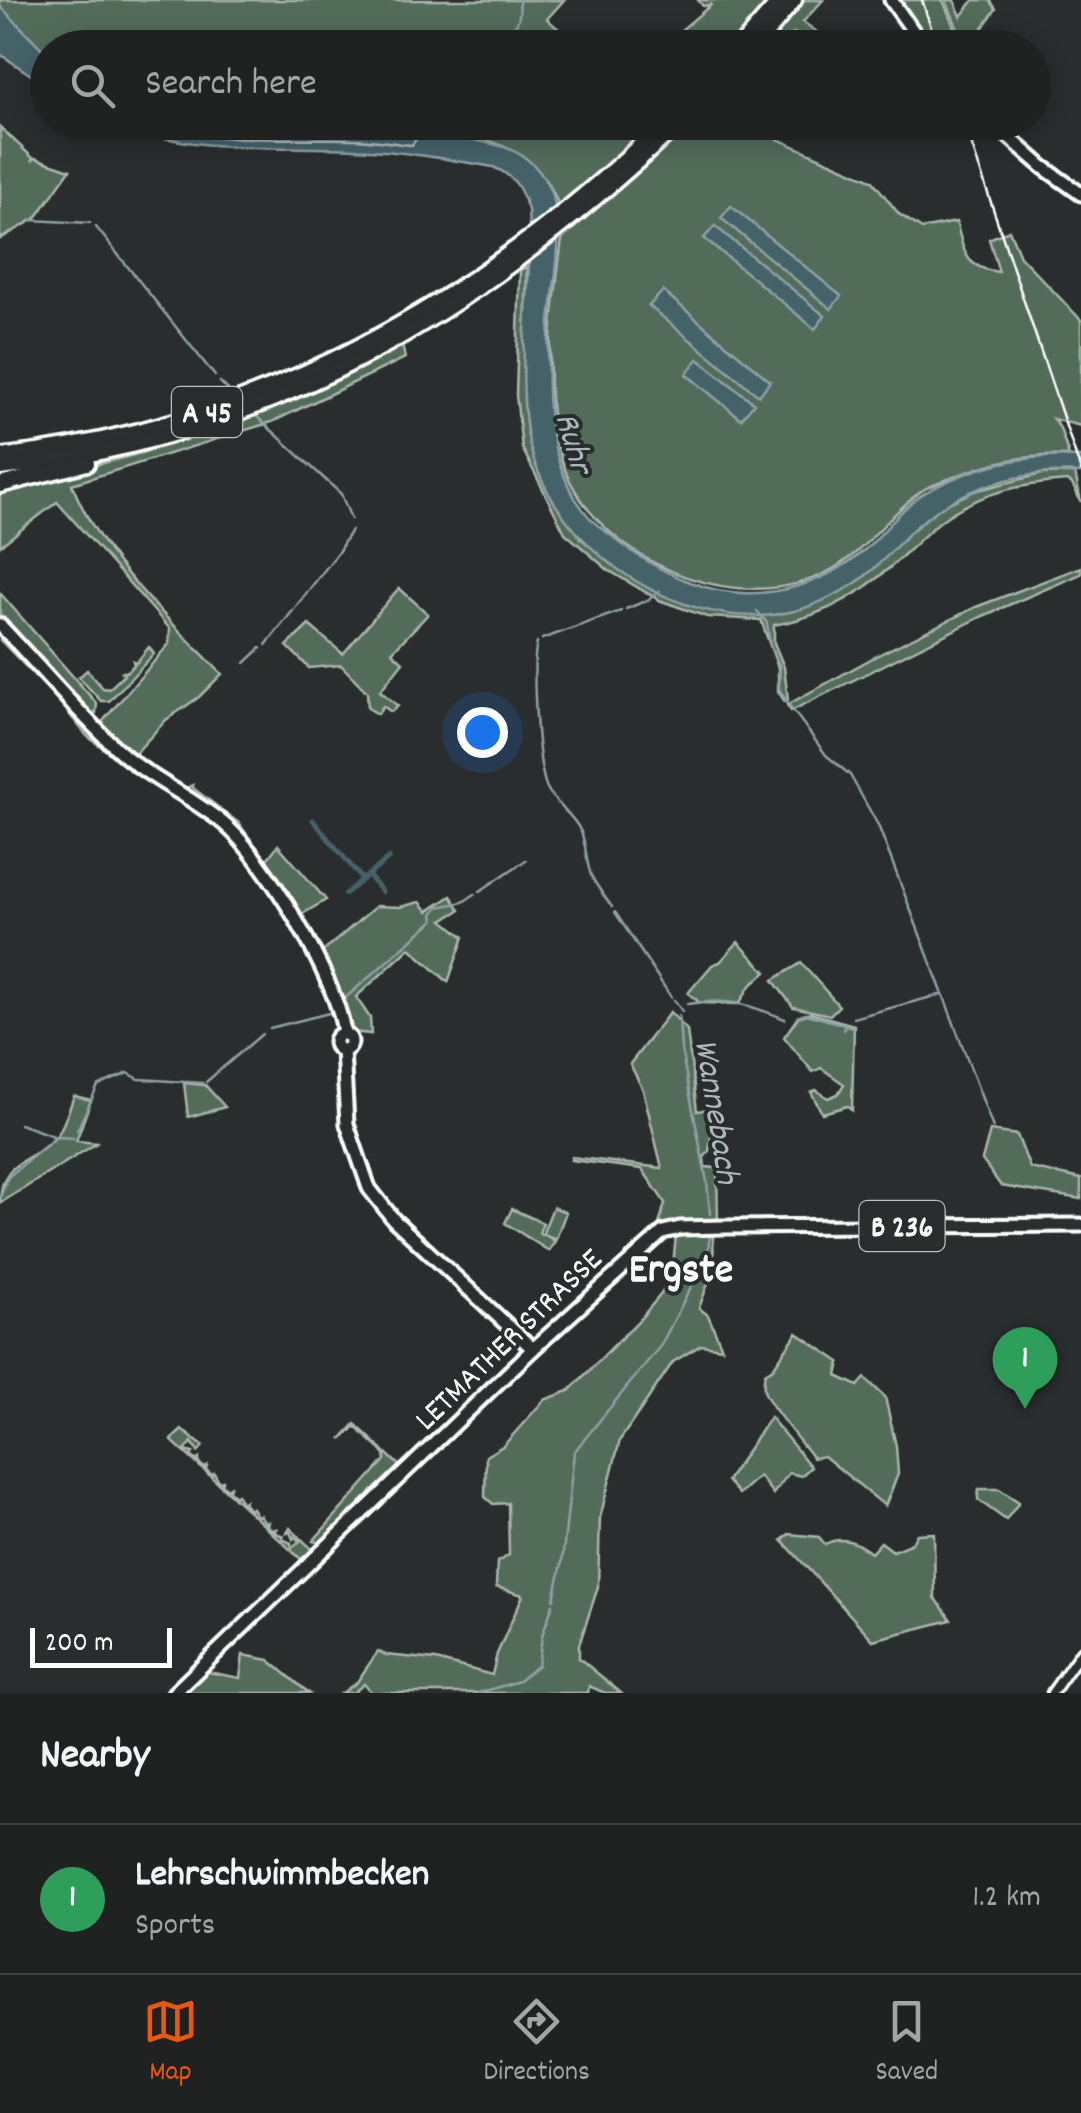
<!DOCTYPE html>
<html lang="en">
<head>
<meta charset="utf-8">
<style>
	:root { --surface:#202222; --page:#2d2f2f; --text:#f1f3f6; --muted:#a2a4a5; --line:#3d3f40; --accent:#ea580c }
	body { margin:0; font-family:Dekko,sans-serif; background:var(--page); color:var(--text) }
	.scale { position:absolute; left:30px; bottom:25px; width:142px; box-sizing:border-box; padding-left:10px; border:5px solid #fff; border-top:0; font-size:28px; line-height:35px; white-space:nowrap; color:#fff; -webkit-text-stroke:8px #2a2d2e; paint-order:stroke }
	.you { position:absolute; left:482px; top:732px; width:35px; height:35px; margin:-25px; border:8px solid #fff; border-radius:50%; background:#1a73e8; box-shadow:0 0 0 15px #1a73e833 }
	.badge { display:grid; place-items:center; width:65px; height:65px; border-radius:50%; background:var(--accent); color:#fff; font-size:32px; font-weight:700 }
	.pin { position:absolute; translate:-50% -82px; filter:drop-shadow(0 2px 5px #0008) }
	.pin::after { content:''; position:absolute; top:52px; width:35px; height:30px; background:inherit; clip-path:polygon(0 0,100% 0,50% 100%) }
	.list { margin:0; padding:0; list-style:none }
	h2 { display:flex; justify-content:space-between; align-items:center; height:130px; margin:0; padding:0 40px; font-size:42px }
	h2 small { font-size:32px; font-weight:400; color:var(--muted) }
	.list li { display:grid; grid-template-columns:65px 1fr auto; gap:30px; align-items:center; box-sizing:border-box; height:150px; padding:0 40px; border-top:2px solid var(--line) }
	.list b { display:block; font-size:38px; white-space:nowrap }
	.list p { margin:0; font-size:32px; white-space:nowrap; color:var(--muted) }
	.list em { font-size:32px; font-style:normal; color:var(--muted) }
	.icon { flex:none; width:55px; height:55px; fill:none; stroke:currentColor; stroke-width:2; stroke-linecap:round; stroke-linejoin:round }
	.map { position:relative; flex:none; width:1081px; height:1693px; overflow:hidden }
	.search { position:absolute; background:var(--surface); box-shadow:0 5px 25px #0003; left:30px; right:30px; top:30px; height:110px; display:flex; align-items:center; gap:25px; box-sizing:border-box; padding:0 35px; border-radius:55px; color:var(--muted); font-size:38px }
	.sheet { height:280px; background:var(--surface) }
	nav { display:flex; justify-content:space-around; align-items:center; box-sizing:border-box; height:140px; border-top:2px solid var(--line); background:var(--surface); font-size:28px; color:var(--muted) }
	nav a { display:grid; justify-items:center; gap:5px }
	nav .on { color:var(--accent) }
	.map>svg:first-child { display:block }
	.green { fill:#536c5a; stroke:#a9b6ac; stroke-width:2.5 }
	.water { fill:#456269; stroke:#8fa1a5; stroke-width:2.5 }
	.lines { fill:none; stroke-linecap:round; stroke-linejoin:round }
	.shore { stroke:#b5c0c3; stroke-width:2.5 }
	.stream { stroke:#8fa1a5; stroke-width:2.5 }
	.canal { stroke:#456269; stroke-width:5 }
	.minor-casing { stroke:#fff; stroke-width:15 }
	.major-casing { stroke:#fff; stroke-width:19 }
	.highway-casing { stroke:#fff; stroke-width:21 }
	.minor { stroke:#2a2d2e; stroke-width:8 }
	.major { stroke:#2a2d2e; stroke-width:11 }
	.highway { stroke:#2a2d2e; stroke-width:14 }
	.rail { stroke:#fff; stroke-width:2.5 }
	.labels { text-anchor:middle; stroke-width:8; stroke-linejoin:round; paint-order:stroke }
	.shield { fill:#2a2d2e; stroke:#bfc0c0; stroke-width:2.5 }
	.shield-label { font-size:30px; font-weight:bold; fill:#fff }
	.street-label { font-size:32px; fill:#fff; stroke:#2a2d2e }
	.water-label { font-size:35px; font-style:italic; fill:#abb8bc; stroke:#2a2d2e }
	.district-label { font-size:42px; font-weight:bold; fill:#fff; stroke:#2a2d2e }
</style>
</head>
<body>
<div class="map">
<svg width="1081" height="1693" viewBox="0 0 1081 1693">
	<rect width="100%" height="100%" fill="#2a2d2e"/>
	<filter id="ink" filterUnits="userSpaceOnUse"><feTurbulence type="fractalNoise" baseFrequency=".01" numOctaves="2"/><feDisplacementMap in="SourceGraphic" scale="20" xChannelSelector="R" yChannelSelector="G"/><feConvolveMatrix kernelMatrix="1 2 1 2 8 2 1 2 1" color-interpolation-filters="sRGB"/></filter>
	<g filter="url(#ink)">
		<g class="green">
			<polygon points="0,0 564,0 547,19 579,47 48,48 47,54 0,6"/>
			<polygon points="698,0 771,0 727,47 660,48 712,4 703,6"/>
			<polygon points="801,0 823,0 803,22 838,47 861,47 817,47 794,33 779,47 759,48"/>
			<polygon points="896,0 943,0 962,47 930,47"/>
			<polygon points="946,0 954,0 961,16 974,0 990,0 996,9 969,47 965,47"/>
			<path d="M413,123H654L559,207C537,140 474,137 413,123Z"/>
			<path d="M692,123H741L872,180L899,214L922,229L956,222C965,251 962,267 999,272L989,239L1009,230L1020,256L1081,320V426L1053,419L1060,428L1069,456C1026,454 990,462 951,478C942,482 931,485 923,490C889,513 868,550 831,570C738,622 593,560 561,459C540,388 553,311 562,239Z"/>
			<polygon points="0,127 33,158 32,161 35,158 70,170 36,218 0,239"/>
			<path d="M527,267L524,362L527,432L580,538L616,567L655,591L694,606L734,615L780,614L915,528L938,508L974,491L1042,474L1075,473L1081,502L1072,484L1067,481C1025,484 985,491 949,515C933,525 922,539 908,551C869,589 828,616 774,625V643L784,667L788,700L785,702L778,691V668L761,620L707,617L659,600L608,570L565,533L522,448L516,395L520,270Z"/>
			<path d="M402,345L405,358L272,422L72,484C99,556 169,620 222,674L199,697L166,720L133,756L103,728V721L169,644L170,629L57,502L0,546V488C91,467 185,445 271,409C316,390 359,367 402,345Z"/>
			<polygon points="1081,567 1081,574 983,616 791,711 787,705 878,655 976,607"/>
			<polygon points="399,588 428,614 392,652 403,662 380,691 398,706 391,712 383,706 378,714 368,708 367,692 341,665 309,668 287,646 309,625 343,654"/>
			<polygon points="0,593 97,704 96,713 87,712 0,619"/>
			<polygon points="0,633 125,765 87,736 57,699 0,640"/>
			<polygon points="149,647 154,654 109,701 101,701 79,677 87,670 103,688 109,689 124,675 122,672 126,672 134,665 133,661 136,663"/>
			<polygon points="143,761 184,789 193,785 193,788 239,823 263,858 268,858 278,845 326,900 299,916 235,828"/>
			<polygon points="451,896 460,910 443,920 464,937 448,982 410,948 356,997 370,1018 371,1034 350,1032 343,1003 320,954 376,906 400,907 420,902 428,911"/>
			<polygon points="738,942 766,972 749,987 739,1004 700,1003 688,993 712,965 720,962"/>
			<polygon points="801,963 839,1006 830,1015 793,1007 773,980"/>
			<polygon points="670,1012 687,1030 697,1111 715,1108 709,1152 704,1157 705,1167 717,1168 718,1221 676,1223 658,1228 665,1203 642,1169 571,1160 572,1157 662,1168 643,1090 630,1064"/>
			<polygon points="810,1013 854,1025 852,1110 848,1106 822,1113 811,1092 816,1090 828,1098 838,1094 844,1084 821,1068 813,1072 784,1037 798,1017"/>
			<polygon points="184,1083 205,1085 225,1107 188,1117"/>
			<path d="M74,1096L91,1100L76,1141L97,1143L0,1203C0,1159 31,1163 54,1139C63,1130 69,1109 74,1096Z"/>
			<polygon points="990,1131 1017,1135 1030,1168 1081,1179 1081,1199 1001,1186 982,1160"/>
			<polygon points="553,1207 566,1212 556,1239 543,1234 555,1241 549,1251 505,1223 512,1209 543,1223 539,1233 542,1235"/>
			<polygon points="713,1235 714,1267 699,1308 708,1315 722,1348 701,1345 673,1362 620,1440 600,1518 598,1587 579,1645 579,1658 621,1693 605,1693 589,1686 588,1693 372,1693 364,1684 353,1693 342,1693 357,1682 378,1651 386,1655 436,1660 492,1675 497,1654 523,1595 496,1587 497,1562 509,1555 508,1503 493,1504 485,1497 486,1456 504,1445 544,1400 569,1391 641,1318 661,1294 672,1273 676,1236"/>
			<path d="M797,1333L840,1362L837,1376L858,1386L865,1378L885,1397L896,1446L898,1474L885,1506L824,1456L813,1458C804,1446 765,1401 764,1390C763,1384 764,1379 765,1373L773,1368Z"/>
			<polygon points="770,1417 811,1467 801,1476 789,1473 773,1494 759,1476 739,1494 727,1481"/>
			<polygon points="355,1424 404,1470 324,1544 313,1541 385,1460 385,1454 356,1427 341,1439"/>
			<polygon points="182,1430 203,1446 198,1452 192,1442 185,1451 193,1453 191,1456 197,1461 199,1459 199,1463 204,1468 207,1466 206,1470 212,1475 214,1473 219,1482 223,1481 222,1484 227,1489 230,1487 229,1491 235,1496 237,1494 242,1503 245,1501 244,1504 250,1510 252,1508 257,1516 260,1515 265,1523 268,1522 267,1525 272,1530 276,1529 274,1532 283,1536 282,1539 291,1543 292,1548 300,1541 295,1537 293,1539 290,1532 287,1533 290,1528 313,1550 313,1554 233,1630 304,1562 171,1440"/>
			<polygon points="979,1489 999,1489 1019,1502 1006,1520 978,1500"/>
			<path d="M934,1533L935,1597L951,1620L873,1640L782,1540L789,1534L819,1537L825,1544C842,1535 857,1542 871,1553L881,1542L893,1551L912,1543L917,1534Z"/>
			<polygon points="243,1655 269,1660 309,1693 180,1693 203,1671 240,1678"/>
		</g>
		<g class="water">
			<polygon points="0,6 47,54 47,86 0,54"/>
			<path d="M117,123C183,123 248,123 314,123C343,123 376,118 405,123C425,126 449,134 470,139C489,144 511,146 527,159C576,199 554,270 550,323C545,389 544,466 590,518C598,527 610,534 619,542C647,563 680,581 713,589C771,602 831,583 873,542C890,525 907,502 928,491C976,464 1028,454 1081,457V473C1025,469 961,487 918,525C896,545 877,570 851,586C829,599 806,610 780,614C671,630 543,541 527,431C516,357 534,283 528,210C521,188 515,176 493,167C447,159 401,151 354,149C275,145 192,155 117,123Z"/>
			<polygon points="731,206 841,296 831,309 721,218"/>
			<polygon points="715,226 825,316 815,329 704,238"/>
			<polygon points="663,291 770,381 759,396 649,306"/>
			<polygon points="698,359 754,403 741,419 686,374"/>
		</g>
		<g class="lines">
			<g class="shore">
				<path d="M142,122C190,143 296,138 350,139C371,139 392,143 412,145L416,139L409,130L408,122"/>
				<polyline points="221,122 390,130 395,122"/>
			</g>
			<g class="stream">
				<path d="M488,46C505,25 523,36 519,0"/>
				<polyline points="30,220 90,223"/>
				<polyline points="96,227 215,376"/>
				<polyline points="220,382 232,394"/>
				<polyline points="255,415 341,494 351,519"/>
				<polyline points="626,609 648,600 660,591"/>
				<polyline points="757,611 767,623 770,646 780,666 779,689 787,702 826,755 850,775 878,825 942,992"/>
				<polyline points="542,639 621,611"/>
				<path d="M537,642C531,667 537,766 547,788C555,805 572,813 580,830C587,844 585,860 591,875C596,886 605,897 612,907"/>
				<polyline points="266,645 337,554 351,530"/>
				<polyline points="245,663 261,648"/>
				<polyline points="480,891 526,860"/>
				<polyline points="615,912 671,997"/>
				<polyline points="674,1000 682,1011"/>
				<polyline points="342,1001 434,920 433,914 438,907 463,902 475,894"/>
				<path d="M687,1004C728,997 747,1004 785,1019"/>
				<polyline points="679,1016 681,1049 707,1182 710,1214"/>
				<polyline points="797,1017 806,1014 846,1025"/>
				<polyline points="853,1018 943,994 993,1128"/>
				<polyline points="270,1028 333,1012"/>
				<polyline points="843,1030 846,1025 852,1027"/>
				<polyline points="206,1082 262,1034"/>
				<polyline points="20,1124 56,1137 73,1138"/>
				<polyline points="77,1130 98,1086 128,1073 139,1079 203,1083"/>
				<polyline points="0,1197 8,1177 56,1137"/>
				<polyline points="554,1599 562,1563 574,1452 661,1345 707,1256 710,1236"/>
				<polyline points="478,1693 519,1681 538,1665 542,1636 553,1604"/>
			</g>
			<g class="canal">
				<polyline points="313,820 362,879"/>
				<polyline points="368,875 382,892"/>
				<polyline points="345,894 389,858"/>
			</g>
			<defs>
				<polyline id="minor" points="1052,1693 1081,1652"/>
				<g id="major">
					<polyline points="891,0 925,48"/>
					<polyline points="992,122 1043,167 1081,194"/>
					<path d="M0,625C39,666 75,710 116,748C148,778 189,795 223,823C264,856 338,981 344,1033"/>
					<circle cx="343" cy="1042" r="8"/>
					<polyline points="343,1050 347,1124 369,1188 394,1220 533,1349"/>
					<polyline points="174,1693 533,1349 663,1232 680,1228 722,1227 1081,1225"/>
				</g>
				<g id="highway">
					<polyline points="739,48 781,0"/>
					<polyline points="754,48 794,0"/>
					<path d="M0,457C262,426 477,304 665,122"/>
					<path d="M0,468C276,437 481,310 680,122"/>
					<polyline points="0,485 87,463"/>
				</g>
			</defs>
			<use href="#minor" class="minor-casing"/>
			<use href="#major" class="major-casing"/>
			<use href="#highway" class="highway-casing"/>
			<use href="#minor" class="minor"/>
			<use href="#major" class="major"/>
			<use href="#highway" class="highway"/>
			<g class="rail">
				<polyline points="922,0 938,48"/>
				<polyline points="964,122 1081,471"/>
			</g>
		</g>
	</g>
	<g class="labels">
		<g class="shield">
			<rect x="172" y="387" width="70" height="50" rx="8"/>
			<rect x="859.5" y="1201" width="85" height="50" rx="8"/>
		</g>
		<g class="shield-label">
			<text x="207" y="422">A 45</text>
			<text x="902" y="1236">B 236</text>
		</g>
		<g class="street-label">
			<text transform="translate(507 1338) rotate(-44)" y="11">LETMATHER STRASSE</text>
		</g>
		<g class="water-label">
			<text transform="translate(576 442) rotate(74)" y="12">Ruhr</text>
			<text transform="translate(719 1111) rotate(81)" y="12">Wannebach</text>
		</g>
		<g class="district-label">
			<text x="681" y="1281">Ergste</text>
		</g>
	</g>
</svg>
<div class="scale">200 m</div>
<div class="you"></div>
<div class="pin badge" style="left:1025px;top:1409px;background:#2e9e5b">1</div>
<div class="search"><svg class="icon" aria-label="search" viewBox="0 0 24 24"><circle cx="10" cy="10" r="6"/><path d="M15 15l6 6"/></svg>Search here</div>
</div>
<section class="sheet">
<h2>Nearby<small></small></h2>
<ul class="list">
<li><span class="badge" style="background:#2e9e5b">1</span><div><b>Lehrschwimmbecken</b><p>Sports</p></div><em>1.2 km</em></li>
</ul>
</section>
<nav>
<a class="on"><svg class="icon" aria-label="map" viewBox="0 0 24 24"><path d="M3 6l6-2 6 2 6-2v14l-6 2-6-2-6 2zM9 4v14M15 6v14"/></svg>Map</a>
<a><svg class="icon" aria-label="directions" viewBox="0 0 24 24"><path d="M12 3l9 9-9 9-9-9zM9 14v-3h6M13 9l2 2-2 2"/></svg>Directions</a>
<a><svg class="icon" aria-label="saved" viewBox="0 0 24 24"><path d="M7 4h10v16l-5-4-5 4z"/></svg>Saved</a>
</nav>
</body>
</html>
